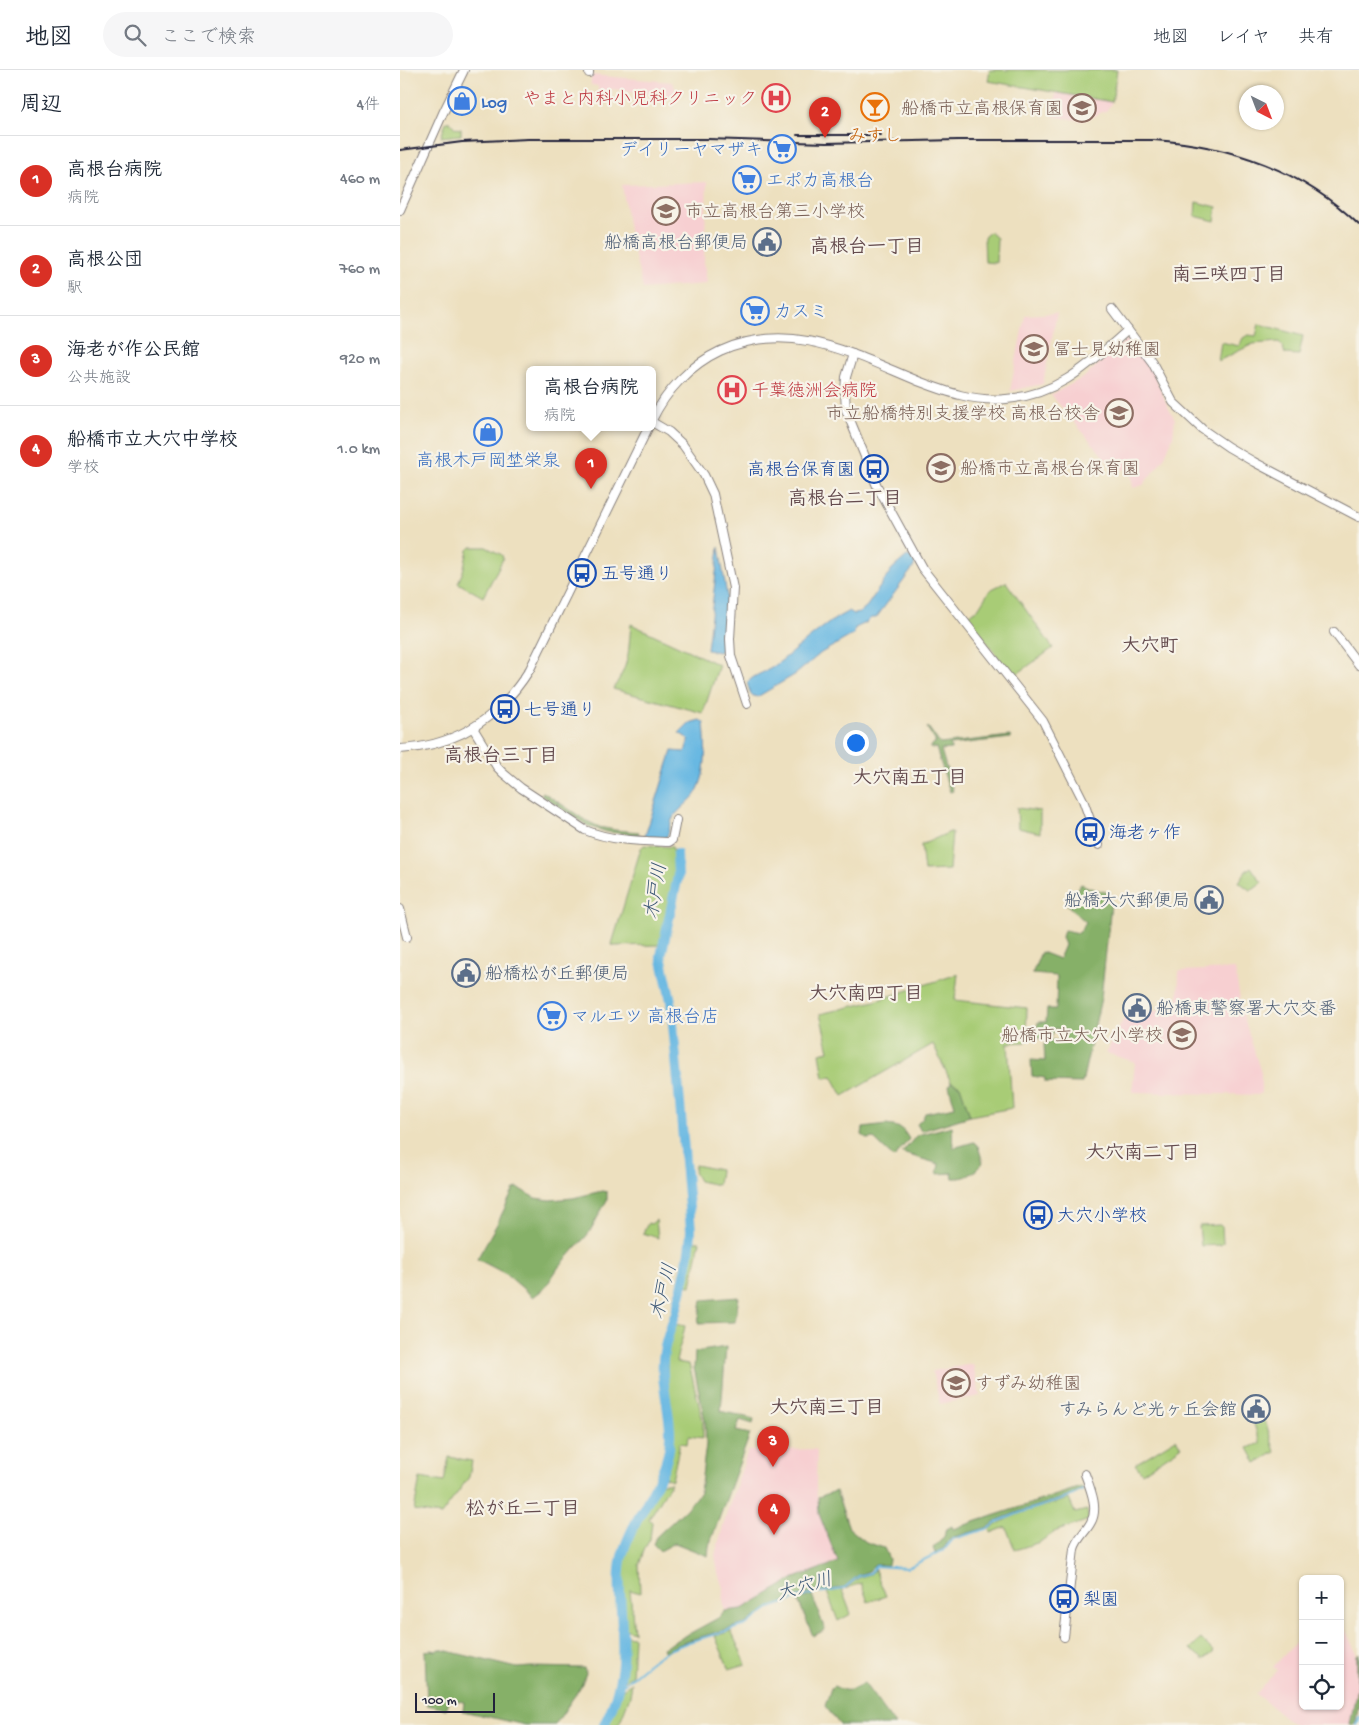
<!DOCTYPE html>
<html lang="ja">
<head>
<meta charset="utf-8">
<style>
	:root { --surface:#fff; --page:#f6f6f7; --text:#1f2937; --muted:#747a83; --line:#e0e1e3; --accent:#d93025 }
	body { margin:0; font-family:"Gochi Hand","Klee One",sans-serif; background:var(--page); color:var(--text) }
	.controls { position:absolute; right:15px; bottom:15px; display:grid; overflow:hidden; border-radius:8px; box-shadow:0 1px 4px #0004 }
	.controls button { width:45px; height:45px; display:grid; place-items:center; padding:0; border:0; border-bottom:1px solid var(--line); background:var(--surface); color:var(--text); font:25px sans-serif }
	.compass { position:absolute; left:839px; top:15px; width:45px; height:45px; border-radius:50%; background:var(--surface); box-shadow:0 1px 4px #0004; rotate:138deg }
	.scale { position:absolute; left:15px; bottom:12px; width:80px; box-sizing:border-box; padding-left:5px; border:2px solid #22223b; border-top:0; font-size:14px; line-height:18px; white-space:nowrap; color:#22223b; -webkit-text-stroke:4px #f7f3e8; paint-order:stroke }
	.you { position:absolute; left:455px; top:672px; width:18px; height:18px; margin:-12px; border:4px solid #fff; border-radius:50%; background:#1a73e8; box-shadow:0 0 0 8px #1a73e833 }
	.badge { display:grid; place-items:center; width:32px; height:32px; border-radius:50%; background:var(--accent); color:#fff; font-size:16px; font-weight:700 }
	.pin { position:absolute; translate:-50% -41px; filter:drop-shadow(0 1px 2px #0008) }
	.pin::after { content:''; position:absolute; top:26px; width:18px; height:15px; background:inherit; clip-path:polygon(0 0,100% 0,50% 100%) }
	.popup { position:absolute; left:126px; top:296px; width:130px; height:65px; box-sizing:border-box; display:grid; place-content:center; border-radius:8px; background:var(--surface); filter:drop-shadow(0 1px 4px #0005); font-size:16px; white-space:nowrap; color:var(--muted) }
	.popup b { font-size:19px; color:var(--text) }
	.popup::after { content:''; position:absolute; left:50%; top:100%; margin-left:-10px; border:10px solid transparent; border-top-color:var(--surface) }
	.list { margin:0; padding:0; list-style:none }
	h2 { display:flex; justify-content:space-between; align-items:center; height:65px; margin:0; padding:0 20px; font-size:21px }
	h2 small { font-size:16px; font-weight:400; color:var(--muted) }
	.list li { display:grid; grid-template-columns:32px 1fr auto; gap:15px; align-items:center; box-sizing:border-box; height:90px; padding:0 20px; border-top:1px solid var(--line) }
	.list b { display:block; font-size:19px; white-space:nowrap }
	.list p { margin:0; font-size:16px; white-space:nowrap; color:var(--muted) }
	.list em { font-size:16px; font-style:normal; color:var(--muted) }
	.icon { flex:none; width:28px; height:28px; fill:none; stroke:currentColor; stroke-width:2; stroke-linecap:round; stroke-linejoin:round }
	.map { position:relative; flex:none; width:959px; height:1655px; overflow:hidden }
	header { display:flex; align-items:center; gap:30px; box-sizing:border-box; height:70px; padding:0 25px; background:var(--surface); border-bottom:1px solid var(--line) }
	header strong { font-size:24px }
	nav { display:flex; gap:28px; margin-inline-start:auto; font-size:18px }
	.search { width:350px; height:45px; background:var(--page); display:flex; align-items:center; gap:12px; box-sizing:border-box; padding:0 18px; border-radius:28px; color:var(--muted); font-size:19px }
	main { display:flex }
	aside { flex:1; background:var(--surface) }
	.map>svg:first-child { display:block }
	.built { fill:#f7cfd1 }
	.green { fill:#a8cc76; stroke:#657758 }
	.forest { fill:#86b067; stroke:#546951 }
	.water { fill:#67b8e2; stroke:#446d8e }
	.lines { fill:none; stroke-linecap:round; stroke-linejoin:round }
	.stream { stroke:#67b8e2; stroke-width:2 }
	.river { stroke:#67b8e2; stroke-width:10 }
	.secondary-casing { stroke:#88817d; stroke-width:10 }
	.secondary { stroke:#fff; stroke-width:8 }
	.rail { stroke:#22223b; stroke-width:2 }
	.labels { text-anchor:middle; stroke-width:4.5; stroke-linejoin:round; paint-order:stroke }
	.health-label { font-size:18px; fill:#be3a42; stroke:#f7f3e8; text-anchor:end }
	.shop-label { font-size:18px; fill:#366cbe; stroke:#f7f3e8; text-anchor:start }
	.education-label { font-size:18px; fill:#785e54; stroke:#f7f3e8; text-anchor:start }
	.food-label { font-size:18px; fill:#c56008; stroke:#f7f3e8 }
	.service-label { font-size:18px; fill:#4e5e75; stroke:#f7f3e8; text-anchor:end }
	.transit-label { font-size:18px; fill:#164399; stroke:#f7f3e8; text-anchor:start }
	.neighbourhood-label { font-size:19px; font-weight:bold; fill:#654c4f; stroke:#f7f3e8 }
	.water-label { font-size:19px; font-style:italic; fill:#3a5675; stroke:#f7f3e8 }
</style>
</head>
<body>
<header>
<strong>地図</strong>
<div class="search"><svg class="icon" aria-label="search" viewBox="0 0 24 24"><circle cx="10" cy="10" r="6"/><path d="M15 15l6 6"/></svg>ここで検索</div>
<nav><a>地図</a><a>レイヤ</a><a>共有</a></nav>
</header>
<main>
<aside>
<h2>周辺<small>4件</small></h2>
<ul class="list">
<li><span class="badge">1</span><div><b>高根台病院</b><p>病院</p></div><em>460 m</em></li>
<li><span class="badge">2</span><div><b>高根公団</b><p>駅</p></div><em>760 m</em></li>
<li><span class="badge">3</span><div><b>海老が作公民館</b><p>公共施設</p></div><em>920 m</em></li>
<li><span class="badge">4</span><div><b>船橋市立大穴中学校</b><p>学校</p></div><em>1.0 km</em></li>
</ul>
</aside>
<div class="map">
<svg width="959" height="1655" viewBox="0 0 959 1655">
	<rect width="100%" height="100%" fill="#f7f3e8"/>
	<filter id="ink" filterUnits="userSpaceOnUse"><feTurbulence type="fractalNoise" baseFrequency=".02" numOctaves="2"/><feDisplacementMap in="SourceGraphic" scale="10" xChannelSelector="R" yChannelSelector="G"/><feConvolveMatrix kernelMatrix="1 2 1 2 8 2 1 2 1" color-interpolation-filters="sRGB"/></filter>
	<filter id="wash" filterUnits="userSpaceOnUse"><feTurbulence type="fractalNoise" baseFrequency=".0096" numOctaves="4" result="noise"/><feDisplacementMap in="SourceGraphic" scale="20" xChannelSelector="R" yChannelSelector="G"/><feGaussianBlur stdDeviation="1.12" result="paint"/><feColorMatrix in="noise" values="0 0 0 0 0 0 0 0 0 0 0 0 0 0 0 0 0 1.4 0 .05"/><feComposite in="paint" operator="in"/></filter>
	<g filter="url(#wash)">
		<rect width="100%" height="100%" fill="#ede0bf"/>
		<g class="built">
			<polygon points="191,5 272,12 280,27 211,19 211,31 198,31 198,16 191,15"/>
			<polygon points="656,22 712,32 707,40 683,51 652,46"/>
			<polygon points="307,112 304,192 307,212 306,214 243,219 230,167 222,115"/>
			<polygon points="657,243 643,314 610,321 625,245"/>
			<polygon points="727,269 741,285 754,304 768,337 775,349 773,367 764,388 743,415 733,418 730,399 715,400 651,325 684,307"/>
			<polygon points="835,899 842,941 861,1003 861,1023 858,1025 732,1022 735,992 706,983 728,940 768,941 770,929 778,928 779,901"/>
			<polygon points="573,1294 580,1326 540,1334 532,1301"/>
			<polygon points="415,1379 417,1381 416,1416 419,1443 439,1492 395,1508 342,1539 325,1541 323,1530 324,1521 318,1503 315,1485 327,1442 348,1381"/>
			<polygon points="940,1548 957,1585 957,1617 950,1655 894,1655 856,1624 877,1600 873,1597 903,1565 903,1636 940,1636"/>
		</g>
		<g class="green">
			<polygon points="590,0 717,0 712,32 588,11"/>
			<polygon points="46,52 50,52 55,58 61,59 61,65 41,67"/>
			<polygon points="796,132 817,137 815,151 795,146"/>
			<polygon points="590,162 597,168 596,193 585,192 584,167"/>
			<polygon points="859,254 903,266 899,285 885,284 883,277 879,272 853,274 818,291 821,272 839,276 843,268 848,265 856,266"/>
			<polygon points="71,477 86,477 102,485 103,489 83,527 58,513 63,501 68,480"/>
			<polygon points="606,512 653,578 613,607 567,546 578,539 590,520"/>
			<path d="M231,554L319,595L303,643L213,619C230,593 228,584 231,554Z"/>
			<polygon points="617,738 640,741 640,763 618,758"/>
			<polygon points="550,762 552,762 549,800 524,801 521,775"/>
			<path d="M244,775L272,777C284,800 267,849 261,875L213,876L212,874L241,778Z"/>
			<polygon points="851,797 862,813 854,819 850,820 839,812 846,801"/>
			<polygon points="558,904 555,930 627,938 626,972 608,973 612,1038 570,1046 560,1016 551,1012 533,974 443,1026 432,1006 424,1008 420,983 429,981 420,944 475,931"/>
			<polygon points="295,1095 320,1100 318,1115 299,1111 294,1102"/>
			<polygon points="256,1150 258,1168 243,1163 248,1153 251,1154"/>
			<polygon points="820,1155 822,1157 823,1173 821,1175 801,1176 799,1156"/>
			<polygon points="293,1171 300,1171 291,1216 284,1215"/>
			<path d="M276,1254L285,1256C283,1269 278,1279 276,1292L289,1294L303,1351V1368L288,1366L287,1374L280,1373L272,1410L264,1407L272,1383L267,1305V1282Z"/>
			<polygon points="863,1344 875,1382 856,1393 848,1378 860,1373 852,1348"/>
			<polygon points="776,1369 781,1377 742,1403 735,1394"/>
			<polygon points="49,1387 72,1391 69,1407 41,1445 14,1441 20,1408 44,1412"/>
			<path d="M261,1413H271L249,1449L252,1452L250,1469L245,1478L239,1495L240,1523L230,1520L234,1562L225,1559C223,1537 220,1515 223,1493C226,1469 249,1435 261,1413Z"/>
			<path d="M669,1429L675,1443L687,1440L689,1450L654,1462L640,1472L615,1480L606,1457L591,1463L590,1459C613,1442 643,1437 669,1429Z"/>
			<polygon points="475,1500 486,1526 468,1532 461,1513 445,1519 460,1507 470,1504"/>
			<polygon points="442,1520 451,1544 438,1551 427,1522"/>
			<polygon points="331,1561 346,1594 329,1599 315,1566"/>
			<polygon points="225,1566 234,1567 232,1606 223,1611"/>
			<polygon points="801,1569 814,1582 804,1590 790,1579"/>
			<polygon points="232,1613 230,1626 220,1652 218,1655 206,1655 221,1620"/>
		</g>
		<g class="forest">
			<polygon points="528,657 540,674 610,666 611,668 550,675 551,679 541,680 553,721 550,722 536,678 530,678 533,674 536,672 527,658"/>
			<polygon points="143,722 185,750 199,757 215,760 239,762 238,765 207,762 188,756 141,725"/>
			<polygon points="681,814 693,819 710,823 711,834 701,928 682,1013 645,1012 645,1008 632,1006 631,990 645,991 644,974 652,970 664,972 665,961 655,958 652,966 644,969 635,968 638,952 646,952 647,939 656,939 657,906 632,904 641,882 659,889 665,875 662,867 664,860 679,863 686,852 667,835"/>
			<polygon points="551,1012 560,1016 570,1046 521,1061 517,1054 523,1048 525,1043 555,1037 549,1016"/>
			<path d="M486,1055C500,1057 502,1057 509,1069L494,1088L473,1068L468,1069L462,1065L463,1058Z"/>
			<path d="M552,1056L553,1078L574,1072L578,1076L583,1093C573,1103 568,1109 553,1108L552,1103L537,1104L539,1094L502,1083L517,1065Z"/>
			<polygon points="118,1118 135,1128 150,1130 173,1128 202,1121 207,1122 207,1130 189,1163 158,1198 145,1218 133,1227 106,1204 77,1189 97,1154 114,1119"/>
			<polygon points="339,1227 335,1252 298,1253 302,1230"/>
			<polygon points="326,1277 321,1341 354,1349 353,1354 340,1350 336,1361 350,1364 309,1476 308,1486 275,1473 260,1481 253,1474 256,1467 286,1439 300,1422 306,1374 305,1351 294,1298 295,1282"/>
			<path d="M681,1417L682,1419L667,1427L621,1441L598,1450L589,1457L551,1468L544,1478L535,1483L533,1478C538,1472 546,1469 545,1460L552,1456L553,1459Z"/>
			<polygon points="436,1421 449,1458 466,1472 484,1478 489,1489 488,1495 475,1495 469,1501 459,1505 443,1518 410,1523 370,1538 345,1554 290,1570 264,1581 263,1578 320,1547 325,1541 342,1539 395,1508 438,1492 419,1444 418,1427"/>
			<polygon points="412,1525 425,1560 413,1566 398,1530"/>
			<polygon points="39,1579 117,1598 131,1597 184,1598 186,1603 181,1616 155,1655 125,1655 63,1641 64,1632 50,1630 46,1639 27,1635 25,1581 32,1580 36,1581"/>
			<polygon points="959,1583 959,1632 955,1655 950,1655 957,1617 957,1585"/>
			<path d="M464,1613L495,1655H440L425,1636L431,1618L434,1616C448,1623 451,1621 464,1613Z"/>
		</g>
		<g class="water">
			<polygon points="319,477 327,526 323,579 319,582 307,580"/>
			<path d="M507,486L511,487L515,493L513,498L476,548H471L466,553L455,558L454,564L421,583L396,604L357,627L351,625L347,613C353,605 364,603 373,597C399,578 421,555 449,541L454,544L459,543L467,536L492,499Z"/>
			<path d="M300,650L304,653C306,676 308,706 294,726C288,733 280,739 274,746C270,752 270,761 266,768L245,766L272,681L285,682L289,669L279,663L289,653Z"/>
		</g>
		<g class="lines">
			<g class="stream">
				<polyline points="219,1618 257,1587 269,1580 289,1572 346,1555 370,1538 411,1524 443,1519 459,1506 470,1503 476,1496 507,1498 544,1480 553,1469 590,1458 599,1451 622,1442 667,1428 683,1420"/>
				<polyline points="957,1655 959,1647"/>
			</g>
			<path class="river" d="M204,1655C225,1614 224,1585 221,1541C220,1524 218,1508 221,1491C228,1455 259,1421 268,1384C276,1351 258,1315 264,1282C266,1268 272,1255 276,1242C283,1215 290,1187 291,1160L271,931L261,886L278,806L277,784"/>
		</g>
	</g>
	<g filter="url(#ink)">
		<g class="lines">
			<defs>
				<g id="secondary">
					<polyline points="189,3 189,0"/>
					<polyline points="0,140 43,43 64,0"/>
					<polyline points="712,239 752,292 773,332 802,359 828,377 854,392 959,447"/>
					<polyline points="453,284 446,307 445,323 446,340 477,416 522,498 643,651 683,730 699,775"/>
					<path d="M252,350C266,321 290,295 320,281C391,249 452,284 518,311C547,322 574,332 606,329C659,325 690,293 728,260"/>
					<polyline points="252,352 269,362 283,375 304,405 313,424 333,518 330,569 331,586 347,634"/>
					<polyline points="934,562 959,595"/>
					<path d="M73,658L97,697L103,703L121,718L185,760C211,771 241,771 269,772L272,770L276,750"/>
					<path d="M0,679C58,676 100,647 130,599L248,358"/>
					<polyline points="0,839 7,867"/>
					<path d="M664,1567L674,1479C677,1468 686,1462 691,1452C699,1438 690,1418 685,1404"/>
				</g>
			</defs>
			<use href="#secondary" class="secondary-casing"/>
			<use href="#secondary" class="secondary"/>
			<g class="rail">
				<polyline points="397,65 480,65"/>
				<path d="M0,80L62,72L128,69H308L426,73L558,70H754C830,75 904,101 959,155"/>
			</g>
		</g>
	</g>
	<defs>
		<symbol id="hospital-ring" viewBox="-11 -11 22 22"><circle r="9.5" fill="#f7f3e8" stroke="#e0444e" stroke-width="1.5"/><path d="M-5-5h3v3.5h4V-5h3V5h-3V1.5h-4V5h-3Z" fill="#e0444e"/></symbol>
		<symbol id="shop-ring" viewBox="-11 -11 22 22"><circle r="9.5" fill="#f7f3e8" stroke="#3f7fe0" stroke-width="1.5"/><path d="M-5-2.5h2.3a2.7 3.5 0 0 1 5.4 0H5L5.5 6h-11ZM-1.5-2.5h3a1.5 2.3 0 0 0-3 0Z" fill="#3f7fe0"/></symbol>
		<symbol id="bar-ring" viewBox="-11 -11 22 22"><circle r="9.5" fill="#f7f3e8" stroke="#e8710a" stroke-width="1.5"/><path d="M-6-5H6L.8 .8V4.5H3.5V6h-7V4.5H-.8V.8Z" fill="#e8710a"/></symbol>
		<symbol id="school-ring" viewBox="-11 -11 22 22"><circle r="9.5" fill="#f7f3e8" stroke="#8d6e63" stroke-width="1.5"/><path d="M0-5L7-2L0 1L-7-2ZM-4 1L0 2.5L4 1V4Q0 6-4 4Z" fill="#8d6e63"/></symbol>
		<symbol id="supermarket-ring" viewBox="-11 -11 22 22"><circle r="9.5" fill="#f7f3e8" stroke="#3f7fe0" stroke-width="1.5"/><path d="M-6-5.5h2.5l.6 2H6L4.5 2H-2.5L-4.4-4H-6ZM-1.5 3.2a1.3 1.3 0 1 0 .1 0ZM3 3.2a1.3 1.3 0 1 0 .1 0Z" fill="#3f7fe0"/></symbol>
		<symbol id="civic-ring" viewBox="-11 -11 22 22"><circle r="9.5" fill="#f7f3e8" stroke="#5c6f8a" stroke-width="1.5"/><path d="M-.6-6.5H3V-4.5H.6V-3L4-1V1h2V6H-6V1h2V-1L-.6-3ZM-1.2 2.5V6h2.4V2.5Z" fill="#5c6f8a"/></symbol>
		<symbol id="bus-ring" viewBox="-11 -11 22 22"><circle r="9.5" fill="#f7f3e8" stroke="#1a4fb4" stroke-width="1.5"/><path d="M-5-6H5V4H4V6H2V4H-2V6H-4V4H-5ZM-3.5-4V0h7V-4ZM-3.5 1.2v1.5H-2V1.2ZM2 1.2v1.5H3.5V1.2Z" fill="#1a4fb4"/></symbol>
	</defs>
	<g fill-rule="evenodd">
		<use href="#hospital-ring" x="360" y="12" width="32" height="32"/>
		<use href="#shop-ring" x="46" y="15" width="32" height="32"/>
		<use href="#bar-ring" x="459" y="21" width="32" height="32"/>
		<use href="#school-ring" x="666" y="22" width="32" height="32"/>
		<use href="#supermarket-ring" x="366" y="63" width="32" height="32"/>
		<use href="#supermarket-ring" x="331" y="94" width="32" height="32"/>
		<use href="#school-ring" x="250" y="125" width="32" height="32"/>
		<use href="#civic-ring" x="351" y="156" width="32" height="32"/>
		<use href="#supermarket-ring" x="339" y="225" width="32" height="32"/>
		<use href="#school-ring" x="618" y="263" width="32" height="32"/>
		<use href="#hospital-ring" x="316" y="304" width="32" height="32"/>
		<use href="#school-ring" x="703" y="327" width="32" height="32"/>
		<use href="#shop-ring" x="72" y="346" width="32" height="32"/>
		<use href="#school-ring" x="525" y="382" width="32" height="32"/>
		<use href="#bus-ring" x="458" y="383" width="32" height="32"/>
		<use href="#bus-ring" x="166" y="487" width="32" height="32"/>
		<use href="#bus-ring" x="89" y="623" width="32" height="32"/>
		<use href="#bus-ring" x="674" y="746" width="32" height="32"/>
		<use href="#civic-ring" x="793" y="814" width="32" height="32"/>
		<use href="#civic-ring" x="50" y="887" width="32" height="32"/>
		<use href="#civic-ring" x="721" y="922" width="32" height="32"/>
		<use href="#supermarket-ring" x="136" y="930" width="32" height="32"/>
		<use href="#school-ring" x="766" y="949" width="32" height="32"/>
		<use href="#bus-ring" x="622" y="1129" width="32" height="32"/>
		<use href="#school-ring" x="540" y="1297" width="32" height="32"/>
		<use href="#civic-ring" x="840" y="1323" width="32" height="32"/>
		<use href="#bus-ring" x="648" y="1513" width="32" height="32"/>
	</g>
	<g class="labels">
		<g class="health-label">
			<text x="357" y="34">やまと内科小児科クリニック</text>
			<text x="351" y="326" text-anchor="start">千葉徳洲会病院</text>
		</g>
		<g class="shop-label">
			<text x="81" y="37">Log</text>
			<text x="363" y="85" text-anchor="end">デイリーヤマザキ</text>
			<text x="366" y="116">エポカ高根台</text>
			<text x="374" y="247">カスミ</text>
			<text x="88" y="396" text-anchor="middle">高根木戸岡埜栄泉</text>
			<text x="171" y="952">マルエツ 高根台店</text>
		</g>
		<g class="education-label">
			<text x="663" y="44" text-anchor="end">船橋市立高根保育園</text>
			<text x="285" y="147">市立高根台第三小学校</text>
			<text x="653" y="285">冨士見幼稚園</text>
			<text x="700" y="349" text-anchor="end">市立船橋特別支援学校 高根台校舎</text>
			<text x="560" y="404">船橋市立高根台保育園</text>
			<text x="763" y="971" text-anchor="end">船橋市立大穴小学校</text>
			<text x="575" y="1319">すずみ幼稚園</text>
		</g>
		<g class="food-label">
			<text x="475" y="71">みすし</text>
		</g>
		<g class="service-label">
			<text x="348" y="178">船橋高根台郵便局</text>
			<text x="790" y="836">船橋大穴郵便局</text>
			<text x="85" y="909" text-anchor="start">船橋松が丘郵便局</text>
			<text x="756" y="944" text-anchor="start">船橋東警察署大穴交番</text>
			<text x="837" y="1345">すみらんど光ヶ丘会館</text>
		</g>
		<g class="transit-label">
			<text x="455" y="405" text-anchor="end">高根台保育園</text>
			<text x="201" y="509">五号通り</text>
			<text x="124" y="645">七号通り</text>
			<text x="709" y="768">海老ヶ作</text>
			<text x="657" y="1151">大穴小学校</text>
			<text x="683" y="1535">梨園</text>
		</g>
		<g class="neighbourhood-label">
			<text x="467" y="182">高根台一丁目</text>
			<text x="829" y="210">南三咲四丁目</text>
			<text x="445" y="434">高根台二丁目</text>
			<text x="750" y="581">大穴町</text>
			<text x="101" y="691">高根台三丁目</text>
			<text x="510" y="713">大穴南五丁目</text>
			<text x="466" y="929">大穴南四丁目</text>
			<text x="743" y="1088">大穴南二丁目</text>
			<text x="427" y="1343">大穴南三丁目</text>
			<text x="123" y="1444">松が丘二丁目</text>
		</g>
		<g class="water-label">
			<text transform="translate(254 821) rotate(-81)" y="7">木戸川</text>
			<text transform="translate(262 1221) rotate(-76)" y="7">木戸川</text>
			<text transform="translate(404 1515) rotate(-16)" y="7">大穴川</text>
		</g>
	</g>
</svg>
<div class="controls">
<button>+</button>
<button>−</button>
<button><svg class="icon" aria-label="locate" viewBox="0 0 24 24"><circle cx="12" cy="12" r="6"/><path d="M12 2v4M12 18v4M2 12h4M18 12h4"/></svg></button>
</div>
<svg class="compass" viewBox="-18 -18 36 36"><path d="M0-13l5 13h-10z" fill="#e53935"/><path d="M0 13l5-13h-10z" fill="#747a83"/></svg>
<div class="scale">100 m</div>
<div class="you"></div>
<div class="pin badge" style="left:191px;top:419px">1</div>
<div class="popup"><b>高根台病院</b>病院</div>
<div class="pin badge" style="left:425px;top:68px">2</div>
<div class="pin badge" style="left:373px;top:1397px">3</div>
<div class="pin badge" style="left:374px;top:1465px">4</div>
</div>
</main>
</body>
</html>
